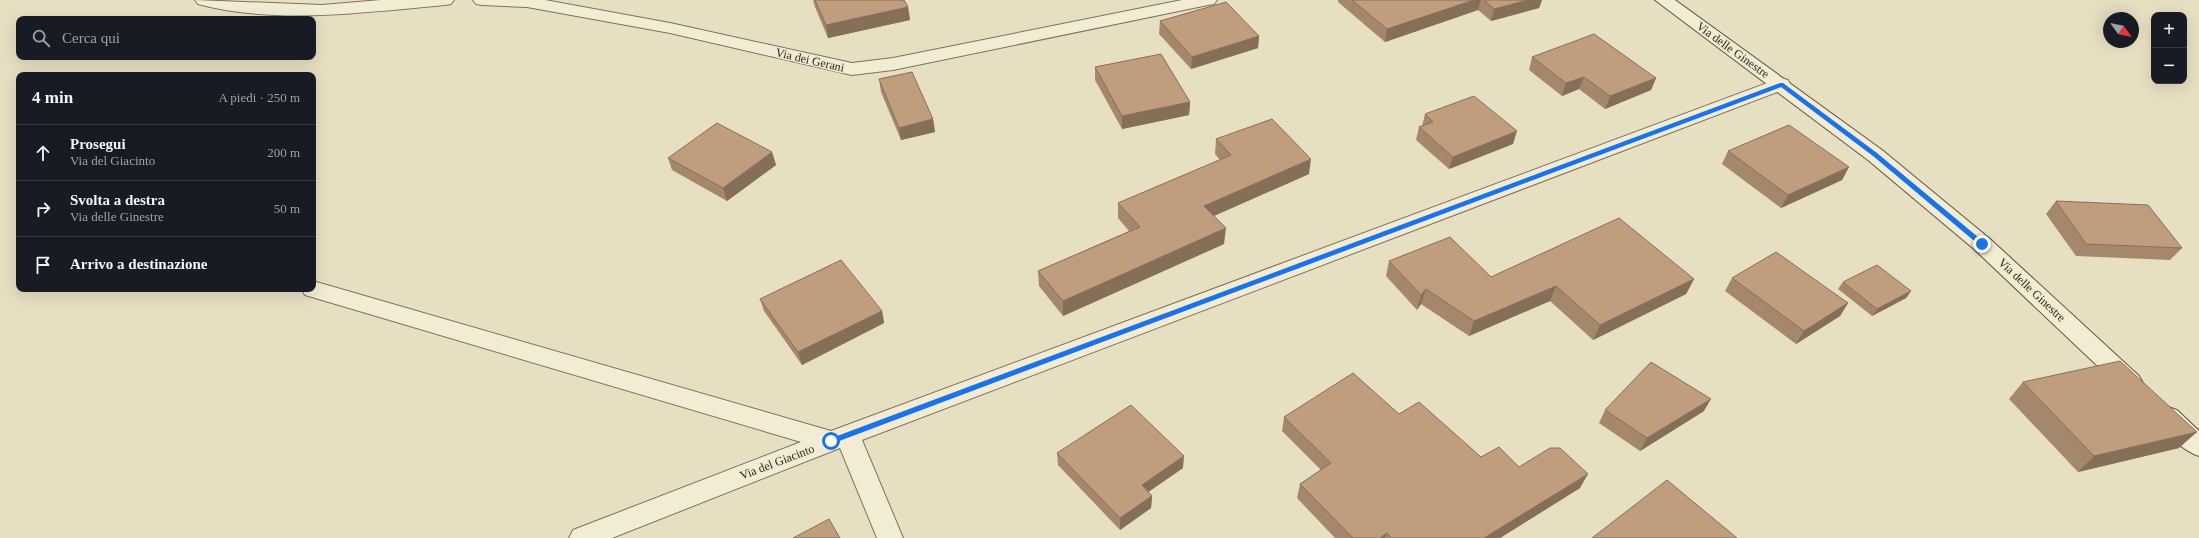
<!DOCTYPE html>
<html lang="it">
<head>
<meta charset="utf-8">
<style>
	:root { --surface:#171b24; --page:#242831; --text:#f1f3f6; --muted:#9ea1a6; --line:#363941 }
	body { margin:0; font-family:"Times New Roman",serif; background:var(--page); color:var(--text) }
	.controls { position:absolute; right:12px; top:12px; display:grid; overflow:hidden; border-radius:8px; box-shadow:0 4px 16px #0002 }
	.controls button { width:36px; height:36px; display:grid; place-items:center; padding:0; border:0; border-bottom:1px solid var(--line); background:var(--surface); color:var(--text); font:20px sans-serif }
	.compass { position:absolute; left:2103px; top:12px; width:36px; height:36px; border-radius:50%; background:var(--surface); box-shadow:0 4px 16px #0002; rotate:123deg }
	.stop { position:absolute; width:12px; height:12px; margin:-9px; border:3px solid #1a73e8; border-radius:50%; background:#fff }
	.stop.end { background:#1a73e8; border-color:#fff; box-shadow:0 1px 4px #0008 }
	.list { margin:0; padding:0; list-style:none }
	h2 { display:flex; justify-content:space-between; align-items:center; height:52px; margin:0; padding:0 16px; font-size:17px }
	h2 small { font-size:13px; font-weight:400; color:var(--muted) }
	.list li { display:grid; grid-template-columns:26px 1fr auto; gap:12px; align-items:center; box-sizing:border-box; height:56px; padding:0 16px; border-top:1px solid var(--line) }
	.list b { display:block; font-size:15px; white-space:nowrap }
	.list p { margin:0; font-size:13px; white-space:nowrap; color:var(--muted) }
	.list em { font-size:13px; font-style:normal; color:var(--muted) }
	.icon { flex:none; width:22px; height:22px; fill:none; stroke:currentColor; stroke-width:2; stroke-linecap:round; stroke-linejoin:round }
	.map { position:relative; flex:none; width:2199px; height:538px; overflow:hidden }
	.search { position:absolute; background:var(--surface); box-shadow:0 4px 16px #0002; left:16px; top:16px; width:300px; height:44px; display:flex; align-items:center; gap:10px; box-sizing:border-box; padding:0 14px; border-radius:8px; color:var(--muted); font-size:15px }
	.panel { position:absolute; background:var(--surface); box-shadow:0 4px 16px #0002; left:16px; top:72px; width:300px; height:220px; border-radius:8px }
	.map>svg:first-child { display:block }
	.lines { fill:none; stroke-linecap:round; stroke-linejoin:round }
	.street-casing { stroke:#7e715c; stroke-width:2 }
	.secondary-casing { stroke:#60523f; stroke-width:2 }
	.street { fill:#f3ecd4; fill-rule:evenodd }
	.secondary { fill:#f3ecd4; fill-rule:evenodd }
	.wall { fill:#a5886c }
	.shaded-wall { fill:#866f58 }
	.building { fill:#c09e7d; stroke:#866f58 }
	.route { fill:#1a73e8 }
	.labels { text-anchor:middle; stroke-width:3; stroke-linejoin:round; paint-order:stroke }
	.street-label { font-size:12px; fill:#30281e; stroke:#efe9d1 }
</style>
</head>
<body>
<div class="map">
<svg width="2199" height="538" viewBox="0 0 2199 538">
	<rect width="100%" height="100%" fill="#e7dfc2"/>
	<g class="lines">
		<defs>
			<g id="street">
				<path d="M195,0L322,5L381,0H454L451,4L445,5C366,12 275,25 198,4Z"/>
				<polygon points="473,0 545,0 670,23 852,63 893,58 1182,0 1217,0 1214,4 1208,5 893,70 852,75 670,33 527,7 482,5 476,4"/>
				<polygon points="1781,78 1788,80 1790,84 1788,88 862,440 903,538 877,538 840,448 612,538 569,538 573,530 801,442 305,295 302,289 313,289 313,281 831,431"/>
			</g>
			<g id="secondary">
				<polygon points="1655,0 1675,0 1882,150 1990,239 2139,376 2143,383 2139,390 2131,392 2123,390 1974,249 1868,160"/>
				<path d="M2168,407L2177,410L2199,431V456C2183,451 2163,432 2156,417L2159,410Z"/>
			</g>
		</defs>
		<use href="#street" class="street-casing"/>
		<use href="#secondary" class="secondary-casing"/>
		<use href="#street" class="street"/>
		<use href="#secondary" class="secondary"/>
	</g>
	<g class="wall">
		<polygon points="813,0 904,0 908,7 910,20 828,38 815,7"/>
		<polygon points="1338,0 1542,0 1539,8 1491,21 1478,10 1385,42 1338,2"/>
		<polygon points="1160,21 1259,36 1258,48 1191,69 1159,34"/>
		<polygon points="1532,57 1656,78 1651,90 1605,109 1579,89 1562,96 1529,70"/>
		<polygon points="1095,67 1190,102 1189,115 1122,129 1095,80"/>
		<polygon points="879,79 933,119 935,132 901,140 881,92"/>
		<polygon points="1425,114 1513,144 1449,169 1416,140 1419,127 1422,126"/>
		<polygon points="1216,139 1309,174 1214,216 1224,244 1063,316 1039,286 1038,271 1129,231 1118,218 1118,203 1220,160 1215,154"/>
		<polygon points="1728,151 1849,167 1842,180 1781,208 1722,164"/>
		<polygon points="772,152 776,165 727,201 672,170 668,158"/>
		<polygon points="2056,201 2182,248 2170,260 2076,256 2046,214"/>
		<polygon points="1389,261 1491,277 1694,279 1686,294 1593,340 1550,301 1469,336 1421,304 1417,310 1386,276"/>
		<polygon points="1732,278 1848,303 1840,316 1796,344 1725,291"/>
		<polygon points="1843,282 1911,291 1906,298 1872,316 1838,289"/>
		<polygon points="760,299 882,311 884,323 802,365 764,311"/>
		<polygon points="2023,382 2179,448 2078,472 2009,399"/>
		<polygon points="1605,410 1704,411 1640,451 1599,423"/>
		<polygon points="1399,414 1481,457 1519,467 1580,488 1500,538 1335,538 1297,498 1300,484 1321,470 1282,431 1284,417"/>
		<polygon points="1057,453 1183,468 1148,492 1152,496 1151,508 1120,530 1058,465"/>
	</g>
	<g class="shaded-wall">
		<polygon points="1474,0 1481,0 1478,10 1385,42 1387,29"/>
		<polygon points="1528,0 1542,0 1539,8 1491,21 1494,9"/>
		<polygon points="908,7 910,20 828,38 826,25"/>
		<polygon points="1259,36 1258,48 1191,69 1192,57"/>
		<polygon points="1584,77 1579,89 1562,96 1566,83"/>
		<polygon points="1656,78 1651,90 1605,109 1610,96"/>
		<polygon points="1190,102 1189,115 1122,129 1122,116"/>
		<polygon points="933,119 935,132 901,140 899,128"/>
		<polygon points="1517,131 1513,144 1449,169 1453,157"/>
		<polygon points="772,152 776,165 727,201 723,188"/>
		<polygon points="1311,159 1309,174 1202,221 1204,206"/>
		<polygon points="1849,167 1842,180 1781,208 1788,195"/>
		<polygon points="1226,228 1224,244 1063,316 1063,301"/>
		<polygon points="1694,279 1686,294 1593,340 1600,325"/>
		<polygon points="1556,286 1550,301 1469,336 1474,321"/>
		<polygon points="1426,289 1421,304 1417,310 1421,295"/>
		<polygon points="1911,291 1906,298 1872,316 1877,309"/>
		<polygon points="1848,303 1840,316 1796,344 1804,331"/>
		<polygon points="882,311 884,323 802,365 798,352"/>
		<polygon points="1711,399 1704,411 1640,451 1647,438"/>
		<polygon points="2197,432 2179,448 2078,472 2094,456"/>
		<polygon points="1184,456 1183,468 1141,497 1142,485"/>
		<polygon points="1588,474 1580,488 1500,538 1484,538"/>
		<polygon points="1152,496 1151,508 1120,530 1120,518"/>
		<polygon points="1387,533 1385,538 1380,538"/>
	</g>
	<g class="building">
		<polygon points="815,0 904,0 908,7 826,25"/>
		<polygon points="1352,0 1474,0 1387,29"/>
		<polygon points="1484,0 1528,0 1494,9"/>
		<polygon points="1226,2 1259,36 1192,57 1160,21"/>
		<polygon points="1594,34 1656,78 1610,96 1584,77 1566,83 1532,57"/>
		<polygon points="1161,54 1190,102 1122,116 1095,67"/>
		<polygon points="912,72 933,119 899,128 879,79"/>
		<polygon points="1474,96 1517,131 1453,157 1419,127 1433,122 1425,114"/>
		<polygon points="1272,119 1311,159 1204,206 1226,228 1063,301 1038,271 1140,227 1118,203 1231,155 1216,139"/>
		<polygon points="717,123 772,152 723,188 668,158"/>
		<polygon points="1789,125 1849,167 1788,195 1728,151"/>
		<polygon points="2056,201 2148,205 2182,248 2086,244"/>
		<polygon points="1619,218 1694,279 1600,325 1556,286 1474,321 1426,289 1421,295 1389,261 1450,237 1491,277"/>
		<polygon points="1776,252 1848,303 1804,331 1732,278"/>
		<polygon points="841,260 882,311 798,352 760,299"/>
		<polygon points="1877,265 1911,291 1877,309 1843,282"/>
		<polygon points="2120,361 2197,432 2094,456 2023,382"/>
		<polygon points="1651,362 1711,399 1647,438 1605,410"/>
		<polygon points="1353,373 1399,414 1419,402 1481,457 1499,447 1519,467 1550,448 1560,448 1588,474 1484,538 1391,538 1387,533 1380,538 1353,538 1300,484 1331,463 1284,417"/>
		<polygon points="1131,405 1184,456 1142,485 1152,496 1120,518 1057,453"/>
		<polygon points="1667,480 1737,538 1592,538"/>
		<polygon points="829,519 840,538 793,538"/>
	</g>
	<polygon class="route" points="1780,83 1783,83 1877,153 1984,242 1984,245 1979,245 1873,156 1781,87 834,443 831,444 828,441 829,439"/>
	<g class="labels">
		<g class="street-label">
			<text transform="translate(1733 50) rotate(36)" y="4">Via delle Ginestre</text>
			<text transform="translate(810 60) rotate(13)" y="4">Via dei Gerani</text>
			<text transform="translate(2032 290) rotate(43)" y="4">Via delle Ginestre</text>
			<text transform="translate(777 462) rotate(-21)" y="4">Via del Giacinto</text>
		</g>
	</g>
</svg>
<div class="controls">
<button>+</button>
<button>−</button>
</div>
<svg class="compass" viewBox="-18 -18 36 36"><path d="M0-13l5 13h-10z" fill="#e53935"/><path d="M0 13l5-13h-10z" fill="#9ea1a6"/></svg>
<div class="stop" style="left:831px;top:441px"></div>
<div class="stop end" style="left:1982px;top:244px"></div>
<div class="search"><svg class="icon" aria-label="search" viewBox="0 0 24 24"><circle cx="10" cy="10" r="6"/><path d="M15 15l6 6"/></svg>Cerca qui</div>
<section class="panel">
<h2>4 min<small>A piedi · 250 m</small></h2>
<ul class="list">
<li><svg class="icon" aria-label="ahead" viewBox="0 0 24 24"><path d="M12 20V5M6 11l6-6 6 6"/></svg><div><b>Prosegui</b><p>Via del Giacinto</p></div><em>200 m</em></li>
<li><svg class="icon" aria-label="right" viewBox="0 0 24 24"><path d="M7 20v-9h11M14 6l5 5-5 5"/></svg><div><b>Svolta a destra</b><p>Via delle Ginestre</p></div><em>50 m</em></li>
<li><svg class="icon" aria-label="arrive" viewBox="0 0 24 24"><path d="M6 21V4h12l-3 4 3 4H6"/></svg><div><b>Arrivo a destinazione</b></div></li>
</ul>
</section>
</div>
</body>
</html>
